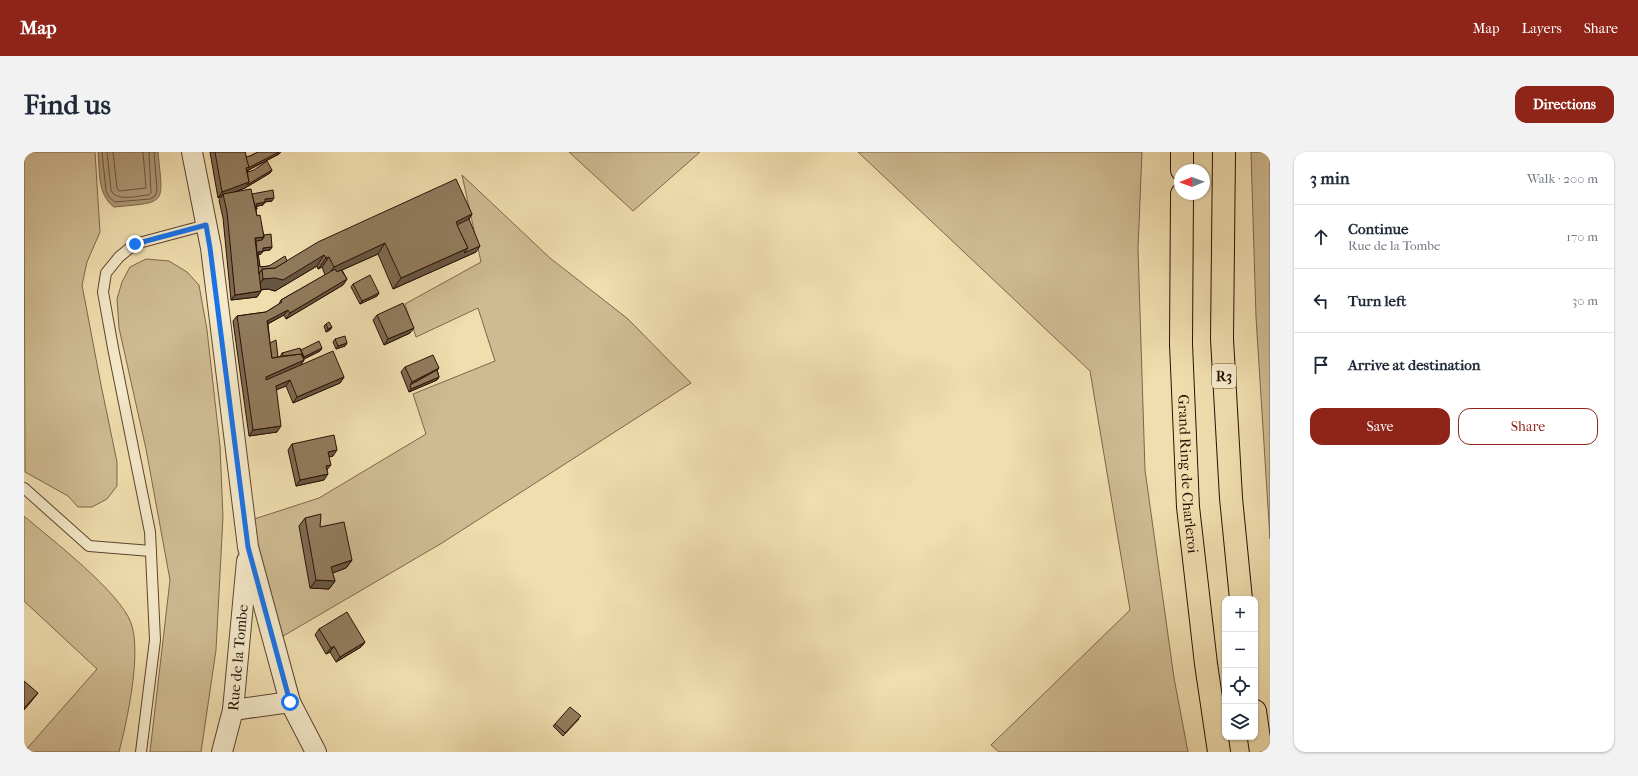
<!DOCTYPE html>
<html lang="en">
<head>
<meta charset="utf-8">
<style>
	:root { --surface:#fff; --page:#f2f2f3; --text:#1f2937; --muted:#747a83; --line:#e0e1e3; --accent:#8f2418 }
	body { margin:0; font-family:"IM FELL French Canon",serif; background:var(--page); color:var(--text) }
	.controls { position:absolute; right:12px; bottom:12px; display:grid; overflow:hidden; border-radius:8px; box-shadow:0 1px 3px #0004 }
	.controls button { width:36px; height:36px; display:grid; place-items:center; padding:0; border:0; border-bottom:1px solid var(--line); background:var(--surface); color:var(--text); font:20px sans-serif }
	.compass { position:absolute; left:1150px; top:12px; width:36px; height:36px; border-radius:50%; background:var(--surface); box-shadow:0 1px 3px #0004; rotate:269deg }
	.stop { position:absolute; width:12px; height:12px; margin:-9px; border:3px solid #1a73e8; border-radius:50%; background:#fff }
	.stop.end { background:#1a73e8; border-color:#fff; box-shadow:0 1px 4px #0008 }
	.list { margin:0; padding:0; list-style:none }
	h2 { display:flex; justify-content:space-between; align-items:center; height:52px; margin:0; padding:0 16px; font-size:17px }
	h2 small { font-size:13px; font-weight:400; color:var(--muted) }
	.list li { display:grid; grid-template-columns:26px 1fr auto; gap:12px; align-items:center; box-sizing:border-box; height:64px; padding:0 16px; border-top:1px solid var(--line) }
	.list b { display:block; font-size:15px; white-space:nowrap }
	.list p { margin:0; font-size:13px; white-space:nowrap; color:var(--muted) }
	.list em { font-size:13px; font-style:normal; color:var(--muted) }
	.actions { display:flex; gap:8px; padding:12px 16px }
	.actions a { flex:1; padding:9px 0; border:1px solid var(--accent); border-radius:12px; text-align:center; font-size:14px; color:var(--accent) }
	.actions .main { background:var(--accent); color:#fff }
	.icon { flex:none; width:22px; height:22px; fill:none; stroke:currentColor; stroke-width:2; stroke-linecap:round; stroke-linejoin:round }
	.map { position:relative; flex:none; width:1246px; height:600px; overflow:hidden; border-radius:12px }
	header { display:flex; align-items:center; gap:24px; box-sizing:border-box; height:56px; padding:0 20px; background:var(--accent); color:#fff }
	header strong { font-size:19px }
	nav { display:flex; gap:22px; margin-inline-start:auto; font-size:14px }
	.intro { display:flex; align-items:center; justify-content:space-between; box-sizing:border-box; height:96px; padding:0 24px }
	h1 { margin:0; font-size:28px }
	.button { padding:10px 18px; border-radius:12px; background:var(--accent); color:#fff; font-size:14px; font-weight:700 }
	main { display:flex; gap:24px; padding:0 24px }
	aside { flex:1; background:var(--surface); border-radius:12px; box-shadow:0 1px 3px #0004 }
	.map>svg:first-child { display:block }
	.green { fill:#cfbb92; stroke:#7d664c }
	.water { fill:#ad9875; stroke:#796248 }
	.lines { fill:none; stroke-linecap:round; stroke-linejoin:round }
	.shore { stroke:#6c543d; stroke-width:1 }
	.service-casing { stroke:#5c4430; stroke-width:12 }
	.minor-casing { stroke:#5c4430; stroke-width:22 }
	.motorway-casing { stroke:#2b1005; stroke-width:24 }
	.service { stroke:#f5eacb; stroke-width:10 }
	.minor { stroke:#f5eacb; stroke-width:20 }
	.motorway { stroke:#f0deaf; stroke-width:22 }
	.wall { fill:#7d6a50; stroke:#2b1005 }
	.shaded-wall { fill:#665641; stroke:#2b1005 }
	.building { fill:#917b5d; stroke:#2b1005 }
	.route { stroke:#1a73e8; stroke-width:5 }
	.labels { text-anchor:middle; stroke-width:4; stroke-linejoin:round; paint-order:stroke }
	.shield { fill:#f5eacb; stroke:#685140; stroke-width:1 }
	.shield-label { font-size:14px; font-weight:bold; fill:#2b1005 }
	.street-label { font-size:15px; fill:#2b1005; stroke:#f5eacb }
</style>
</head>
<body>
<header>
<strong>Map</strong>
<nav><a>Map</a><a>Layers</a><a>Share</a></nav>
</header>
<div class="intro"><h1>Find us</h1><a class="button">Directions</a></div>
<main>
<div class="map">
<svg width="1246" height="600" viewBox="0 0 1246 600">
	<rect width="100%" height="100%" fill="#f0deaf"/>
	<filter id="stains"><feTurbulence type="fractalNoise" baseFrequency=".005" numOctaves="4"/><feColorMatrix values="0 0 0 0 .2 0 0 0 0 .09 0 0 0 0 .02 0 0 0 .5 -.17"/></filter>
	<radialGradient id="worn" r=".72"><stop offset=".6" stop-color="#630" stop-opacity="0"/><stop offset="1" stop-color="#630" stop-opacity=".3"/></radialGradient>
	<g class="green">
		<polygon points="0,0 71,0 76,80 63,110 58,133 77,233 93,310 93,334 83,347 68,355 54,355 44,344 1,320"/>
		<polygon points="545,0 676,0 609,59"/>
		<polygon points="834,0 1118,0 1114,97 1121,318 1150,526 1164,600 975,600 967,593 1106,458 1066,219"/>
		<polygon points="1227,0 1246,0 1246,387 1232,165"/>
		<polygon points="438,23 526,106 604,167 667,231 418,391 249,490 221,370 295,346 402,282 389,242 471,209 454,156 392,185 381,152 457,110"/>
		<polygon points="122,107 145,109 163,120 175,133 183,178 196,294 199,365 192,498 177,600 126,600 146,428 122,297 95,176 93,147 98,130 106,115"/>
		<path d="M0,364C27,387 96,440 107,471C118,501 103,569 95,600H0L73,517L0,449Z"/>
	</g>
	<path class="water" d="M74,0H134C139,53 144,50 90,55C73,42 76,20 74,0Z"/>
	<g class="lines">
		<g class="shore">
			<polyline points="78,0 82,39 85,45 91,50 126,47 131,44 133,38 130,0"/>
			<path d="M83,0L87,38C92,50 112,44 124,43L127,41L125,0"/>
			<polyline points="89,0 93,36 95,39 122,36 119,0"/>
		</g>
		<defs>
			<g id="service">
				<polyline points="0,336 65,394 127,399"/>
				<polyline points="117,600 131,488 126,380 89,196 79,140 82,121 95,105 111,92 182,73"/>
			</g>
			<g id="minor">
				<polyline points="168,0 187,96 224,395 266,550 292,600"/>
				<polyline points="209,558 266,550"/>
				<path id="s1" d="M198,600L209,558L223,409"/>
			</g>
			<g id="motorway">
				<polyline points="1200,0 1198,187 1207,346 1217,447"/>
				<polyline points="1158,18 1158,0"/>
				<path id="s2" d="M1158,42L1157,192L1164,355L1182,512L1195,600"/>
				<polyline points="1231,559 1237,600"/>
			</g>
		</defs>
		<use href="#service" class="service-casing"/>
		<use href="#minor" class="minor-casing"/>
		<use href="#motorway" class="motorway-casing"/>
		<use href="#service" class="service"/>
		<use href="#minor" class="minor"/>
		<use href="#motorway" class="motorway"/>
	</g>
	<g class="wall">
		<polygon points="186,0 221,0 222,5 226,4 234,0 257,0 255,2 223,19 224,20 248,18 246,21 221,36 208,41 228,42 248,49 241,50 239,53 232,54 233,57 232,58 233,64 240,83 248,95 246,98 239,99 237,102 234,103 236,115 245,114 448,62 445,67 452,100 369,137 354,102 318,118 323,127 319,133 262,167 260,163 244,172 246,191 254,205 256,205 258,201 298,196 296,199 280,207 280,208 277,213 320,225 316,231 269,251 262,234 252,238 253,280 225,284 209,169 213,164 242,160 255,152 257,148 301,123 298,115 294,117 293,114 251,139 244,137 237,138 237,139 233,145 207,148 199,66 195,48 198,44 194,46"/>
		<polygon points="329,132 355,141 353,144 336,152 327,135"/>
		<polygon points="353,163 386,181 360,193 349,168"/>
		<polygon points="302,172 308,175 306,178 302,180 300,174"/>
		<polygon points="311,187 323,191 321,194 312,197 309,190"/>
		<polygon points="381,215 413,218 415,225 413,228 385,240 377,220"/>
		<polygon points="268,292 309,304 305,305 303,318 300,328 272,334 264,298"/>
		<polygon points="281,366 296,375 328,408 322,416 308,421 311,429 305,437 286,436 275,374"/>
		<polygon points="295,477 341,490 337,495 312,510 306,500 302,502 291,483"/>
		<polygon points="555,567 539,584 529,574 531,572"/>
	</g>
	<g class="shaded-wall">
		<polygon points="255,0 257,0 255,2 222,19 222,16"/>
		<polygon points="248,18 246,21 221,36 200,44 199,42 198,44 194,46 198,40"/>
		<polygon points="250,46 248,49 239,50 241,47"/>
		<polygon points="241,50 239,53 230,55 232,52"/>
		<polygon points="448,62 441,73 430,78 432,70"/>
		<polygon points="240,85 236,91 230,92 231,86"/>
		<polygon points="361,91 354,102 302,125 310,115"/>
		<polygon points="456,94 452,100 369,137 377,126 444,96"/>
		<polygon points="248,95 246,98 237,99 239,96"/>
		<polygon points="239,99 237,102 232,103 234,100"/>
		<polygon points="300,103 293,114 251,139 244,137 232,138 239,127"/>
		<polygon points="305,105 298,115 294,117 302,106"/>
		<polygon points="323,127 319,133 262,167 266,161"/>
		<polygon points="237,139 233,145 207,148 211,143"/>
		<polygon points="355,141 353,144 336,152 338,149"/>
		<polygon points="264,158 260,163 239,174 243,169"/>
		<polygon points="308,175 306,178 302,180 304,177"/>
		<polygon points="390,176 386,181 360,193 364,187"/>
		<polygon points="323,191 321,194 312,197 314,194"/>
		<polygon points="298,196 296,199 278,208 280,205"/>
		<polygon points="280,208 276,214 238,231 242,225"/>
		<polygon points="415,216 411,221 386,233 388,230"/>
		<polygon points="320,225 316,231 269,251 273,245"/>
		<polygon points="415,225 413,228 385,240 387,237"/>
		<polygon points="266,228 262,234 247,240 252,234"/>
		<polygon points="257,274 253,280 225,284 229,278"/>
		<polygon points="313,298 309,304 300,306 304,300"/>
		<polygon points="307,313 302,319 302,314"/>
		<polygon points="304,322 300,328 272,334 276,328"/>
		<polygon points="328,408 322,416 301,424 307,415"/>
		<polygon points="292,428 311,429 305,437 286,436"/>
		<polygon points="341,490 337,495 312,510 316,505"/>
		<polygon points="310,494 306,500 302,502 307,496"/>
		<polygon points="14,541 6,551 0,558 0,556"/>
	</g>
	<g class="building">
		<polygon points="191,0 221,0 225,15 222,16 225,30 198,40"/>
		<polygon points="234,0 255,0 224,16 225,15 222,5 226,4"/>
		<polygon points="243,9 248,18 223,33 225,30 223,18 224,20 230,18"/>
		<polygon points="432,27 448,62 432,70 444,96 377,126 361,91 310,115 305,105 302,106 300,103 259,128 251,126 239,127 238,117 251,116 294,90"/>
		<polygon points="227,37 233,64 236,63 240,85 231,86 237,139 211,143 203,60 199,42"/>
		<polygon points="249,38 250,46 241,47 241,50 232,52 233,57 232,57 228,42"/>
		<polygon points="445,67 456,94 440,101 444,96 433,73"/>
		<polygon points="247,82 248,95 239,96 239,99 234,100 236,115 245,114 261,104 263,109 251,116 238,117 235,122 232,89 238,88 240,85 240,83"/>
		<polygon points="311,117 313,120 317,118 323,127 266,161 264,158 243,169 248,206 277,202 280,208 242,225 242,228 309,199 320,225 273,245 266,228 252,234 257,274 229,278 213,164 242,160 258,150 257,148"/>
		<polygon points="346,123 355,141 338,149 329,132"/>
		<polygon points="379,151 390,176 364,187 353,163"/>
		<polygon points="305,170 308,175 304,177 302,172"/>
		<polygon points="321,184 323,191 314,194 311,187"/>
		<polygon points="252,188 254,205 248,206 246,191"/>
		<polygon points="295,189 298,196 280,205 277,198"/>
		<polygon points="276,196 279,205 277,202 259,204 258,201"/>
		<polygon points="409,203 415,216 388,230 381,215"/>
		<polygon points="413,218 415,225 387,237 386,233"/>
		<polygon points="310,283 313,298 304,300 307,313 302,314 304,322 276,328 268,292"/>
		<polygon points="297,362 296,375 320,370 328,408 307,415 311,429 292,428 281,366"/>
		<polygon points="323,460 341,490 316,505 310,494 307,496 295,477"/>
		<polygon points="0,529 14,541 0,556"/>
		<polygon points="546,555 557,564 541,581 531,572"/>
	</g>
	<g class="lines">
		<polyline class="route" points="111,92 182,73 186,96 224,395 266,550"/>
	</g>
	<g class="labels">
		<rect class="shield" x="1188" y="212" width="24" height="24" rx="3"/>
		<g class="shield-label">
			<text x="1200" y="229">R3</text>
		</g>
		<g class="street-label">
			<text dy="5" stroke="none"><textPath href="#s2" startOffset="280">Grand Ring de Charleroi</textPath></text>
			<text dy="5" stroke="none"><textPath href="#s1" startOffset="96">Rue de la Tombe</textPath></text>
		</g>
	</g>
	<rect width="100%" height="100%" filter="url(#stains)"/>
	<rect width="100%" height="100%" fill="url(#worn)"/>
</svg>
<div class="controls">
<button>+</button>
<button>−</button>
<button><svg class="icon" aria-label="locate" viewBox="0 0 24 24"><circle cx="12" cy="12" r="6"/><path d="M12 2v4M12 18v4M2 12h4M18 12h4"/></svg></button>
<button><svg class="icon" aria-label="layers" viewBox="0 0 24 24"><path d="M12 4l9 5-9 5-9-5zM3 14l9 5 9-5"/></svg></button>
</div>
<svg class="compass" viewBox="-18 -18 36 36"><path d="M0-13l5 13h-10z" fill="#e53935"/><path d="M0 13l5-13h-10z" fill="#747a83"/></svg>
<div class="stop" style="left:266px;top:550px"></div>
<div class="stop end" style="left:111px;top:92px"></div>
</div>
<aside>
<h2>3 min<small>Walk · 200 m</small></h2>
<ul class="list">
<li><svg class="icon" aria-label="ahead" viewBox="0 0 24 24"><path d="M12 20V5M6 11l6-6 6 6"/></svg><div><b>Continue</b><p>Rue de la Tombe</p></div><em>170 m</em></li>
<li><svg class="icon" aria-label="left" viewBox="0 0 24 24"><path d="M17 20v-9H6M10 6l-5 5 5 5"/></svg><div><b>Turn left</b></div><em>30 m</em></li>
<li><svg class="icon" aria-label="arrive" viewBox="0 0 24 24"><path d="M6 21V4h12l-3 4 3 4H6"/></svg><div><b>Arrive at destination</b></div></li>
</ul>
<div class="actions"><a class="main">Save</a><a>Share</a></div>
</aside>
</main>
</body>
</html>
